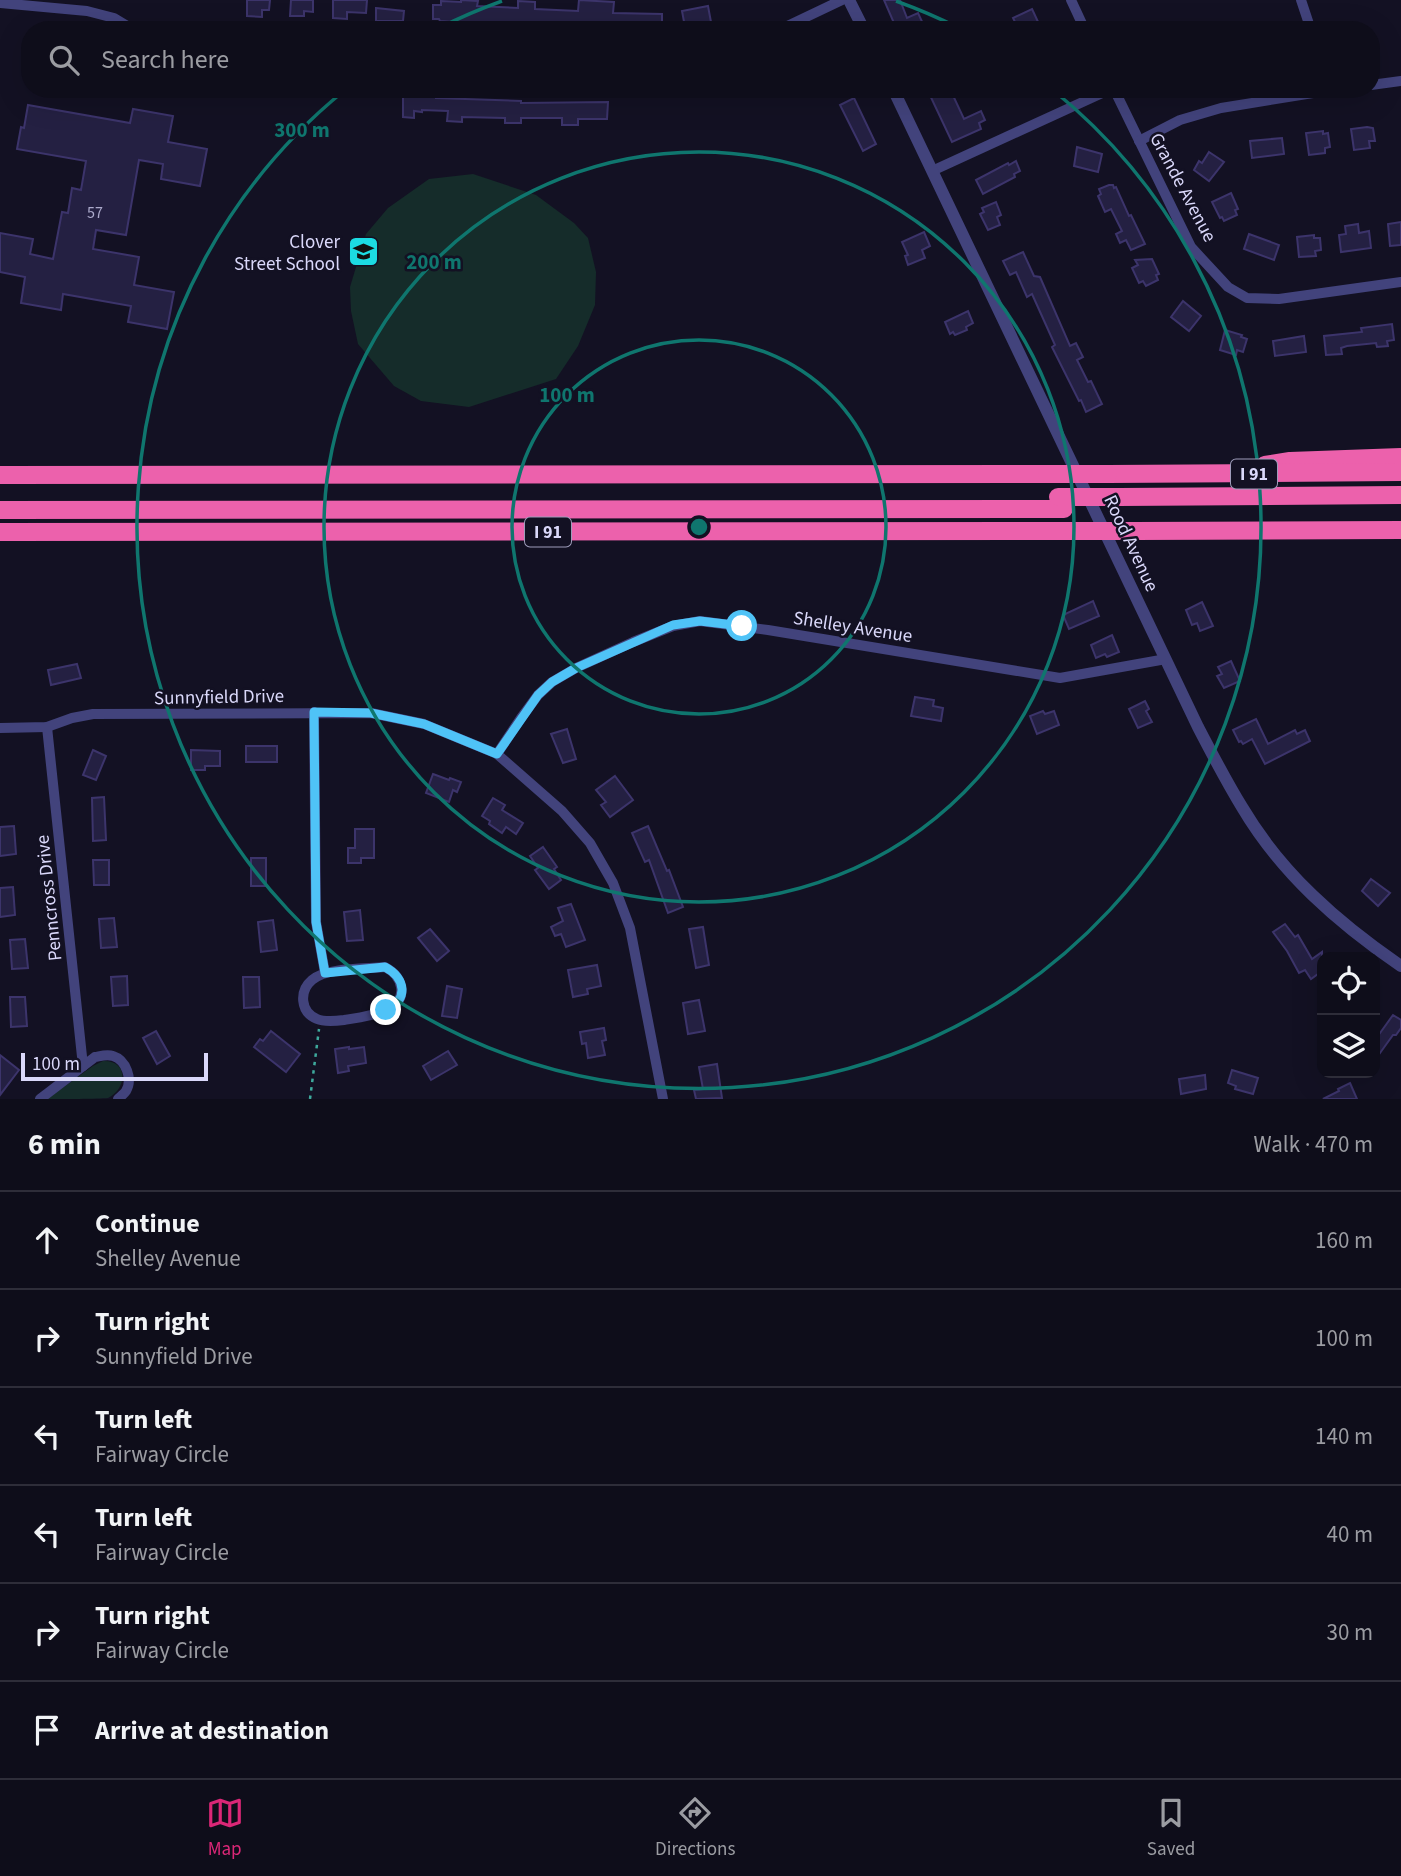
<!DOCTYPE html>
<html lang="en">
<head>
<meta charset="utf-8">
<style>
	:root { --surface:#0e0d1a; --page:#171623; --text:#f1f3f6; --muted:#9b9ca2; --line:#2e2d39; --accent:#db2777 }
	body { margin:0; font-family:"Source Sans 3",sans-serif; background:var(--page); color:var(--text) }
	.controls { position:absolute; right:21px; bottom:21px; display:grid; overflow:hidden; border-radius:14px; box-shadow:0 7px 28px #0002 }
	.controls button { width:63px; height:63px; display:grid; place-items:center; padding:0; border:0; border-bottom:2px solid var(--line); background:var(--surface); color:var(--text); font:35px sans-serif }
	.scale { position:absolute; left:21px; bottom:18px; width:187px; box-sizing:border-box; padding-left:7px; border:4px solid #dad8fa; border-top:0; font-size:19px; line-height:24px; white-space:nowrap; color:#dad8fa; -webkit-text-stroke:5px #131123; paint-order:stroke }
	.stop { position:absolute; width:21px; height:21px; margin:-16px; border:5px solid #4fc3f7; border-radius:50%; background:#fff }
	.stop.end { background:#4fc3f7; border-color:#fff; box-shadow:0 2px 7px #0008 }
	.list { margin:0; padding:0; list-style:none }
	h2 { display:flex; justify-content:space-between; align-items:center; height:91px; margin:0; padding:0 28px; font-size:30px }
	h2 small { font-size:23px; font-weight:400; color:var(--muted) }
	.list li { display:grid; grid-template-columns:46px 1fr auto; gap:21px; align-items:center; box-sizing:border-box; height:98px; padding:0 28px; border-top:2px solid var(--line) }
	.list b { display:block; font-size:26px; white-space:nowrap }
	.list p { margin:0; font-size:23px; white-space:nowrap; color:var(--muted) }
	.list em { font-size:23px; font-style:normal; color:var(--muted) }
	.icon { flex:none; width:38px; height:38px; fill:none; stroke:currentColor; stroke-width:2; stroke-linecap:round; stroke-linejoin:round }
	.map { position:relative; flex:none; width:1401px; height:1099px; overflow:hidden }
	.search { position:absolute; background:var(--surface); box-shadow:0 7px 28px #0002; left:21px; right:21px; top:21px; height:77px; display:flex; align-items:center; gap:18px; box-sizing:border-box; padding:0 24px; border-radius:28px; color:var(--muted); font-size:26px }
	.sheet { height:679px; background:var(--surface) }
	nav { display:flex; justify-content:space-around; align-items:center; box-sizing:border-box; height:98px; border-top:2px solid var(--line); background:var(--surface); font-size:19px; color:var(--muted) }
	nav a { display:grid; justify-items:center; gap:4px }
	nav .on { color:var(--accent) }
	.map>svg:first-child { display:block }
	.green { fill:#152c2a }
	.building { fill:#242042; stroke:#3c346b; stroke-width:2 }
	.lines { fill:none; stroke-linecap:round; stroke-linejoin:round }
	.path { stroke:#3ea99c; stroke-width:2.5; stroke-dasharray:3.5 5; stroke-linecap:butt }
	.minor { stroke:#42437c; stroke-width:10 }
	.tertiary { stroke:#42437c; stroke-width:12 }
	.motorway { stroke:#ec61ac; stroke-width:18 }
	.motorway-bridge { stroke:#ec61ac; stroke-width:18 }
	.route { stroke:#4fc3f7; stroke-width:9 }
	.ring { fill:none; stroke:#0f766e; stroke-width:3.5 }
	.labels { text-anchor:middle; stroke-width:5; stroke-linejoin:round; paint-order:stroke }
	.number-label { font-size:16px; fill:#acaacc }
	.shield { fill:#131123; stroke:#9e9cba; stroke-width:2 }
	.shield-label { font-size:18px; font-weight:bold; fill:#dad8fa }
	.street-label { font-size:19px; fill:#dad8fa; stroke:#131123 }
	.poi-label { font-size:19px; fill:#dad8fa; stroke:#131123; text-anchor:end }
	.centre { fill:#0f766e; stroke:#131123; stroke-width:3.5 }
	.ring-label { font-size:21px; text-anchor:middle; font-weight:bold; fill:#0f766e; stroke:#131123; stroke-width:5; stroke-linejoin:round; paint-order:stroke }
</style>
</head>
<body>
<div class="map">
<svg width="1401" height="1099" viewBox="0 0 1401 1099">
	<rect width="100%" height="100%" fill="#131123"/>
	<g class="green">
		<polygon points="473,174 536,195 574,223 588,238 596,272 595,305 578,346 556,379 469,407 421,401 394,386 358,344 351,311 350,287 366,234 388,208 429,179"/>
		<path d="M103,1061C128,1060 128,1088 108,1098C99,1099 60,1099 47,1099L93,1066Z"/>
	</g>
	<g class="building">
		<polygon points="247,0 270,0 269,10 262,10 262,17 247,16"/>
		<polygon points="291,0 313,0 313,12 304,11 304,16 290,16"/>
		<polygon points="333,0 367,0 366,13 347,12 347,19 333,18"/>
		<polygon points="461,0 478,1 477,6 518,8 518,1 535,2 535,9 578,11 579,0 614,2 613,13 662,14 662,30 634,30 634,27 615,26 615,29 534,23 534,26 495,25 440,21 439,19 433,19 433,5 441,5 441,1 461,2"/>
		<polygon points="884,0 900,0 907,18 918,13 926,30 897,30"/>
		<polygon points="708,6 711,22 685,27 682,11"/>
		<polygon points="376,8 404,11 403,21 376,21"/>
		<polygon points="1032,9 1039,24 1036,25 1038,30 1019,30 1013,18"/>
		<polygon points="927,89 950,89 964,119 981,111 985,120 979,123 981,129 952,142"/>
		<polygon points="403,94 436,95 436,98 521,101 521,103 608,102 607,119 578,119 578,125 562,125 562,118 521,118 521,123 505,123 505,118 462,117 462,122 447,121 448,111 422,110 422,112 414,111 414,118 403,117"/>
		<polygon points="854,98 876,144 863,151 840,105"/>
		<polygon points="28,105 130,123 133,109 173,116 168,142 207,149 200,186 161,179 163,164 139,160 126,235 96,230 93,249 139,257 134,285 174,292 167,329 128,322 131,306 63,294 61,310 21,303 25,277 0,272 0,233 33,239 30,254 53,259 62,212 68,213 72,188 81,190 86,161 17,149 21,127 24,128"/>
		<polygon points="1367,127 1373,128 1375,141 1369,141 1370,148 1354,150 1351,129"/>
		<polygon points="1323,131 1323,134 1328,133 1330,147 1325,148 1325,153 1309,155 1306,133"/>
		<polygon points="1282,138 1284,154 1252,158 1250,141"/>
		<polygon points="1077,147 1102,154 1098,172 1074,166"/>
		<polygon points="1209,152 1224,162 1209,181 1194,170 1199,161 1202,163"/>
		<polygon points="1016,161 1020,171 1014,174 1015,177 983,194 976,180 1008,163 1009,165"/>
		<polygon points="1109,185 1113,185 1114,188 1116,187 1129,216 1131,215 1145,244 1131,250 1126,240 1120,243 1116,234 1122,231 1111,209 1105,212 1098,196 1101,194 1099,189"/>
		<polygon points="1231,193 1238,209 1235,210 1237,215 1224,221 1222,217 1220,218 1212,202"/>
		<polygon points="996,202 1001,215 997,217 1000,225 988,230 980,214 984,212 982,208"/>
		<polygon points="1401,222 1401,245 1390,246 1388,224"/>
		<polygon points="1358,224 1359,233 1369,231 1371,248 1341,252 1339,235 1346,234 1345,226"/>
		<polygon points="924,232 930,246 922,250 925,258 908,265 905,256 908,255 902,242"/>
		<polygon points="1249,234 1279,245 1274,260 1244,249"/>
		<polygon points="1314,235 1314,238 1320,238 1321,250 1315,251 1316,256 1299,257 1297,237"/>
		<polygon points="1023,252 1034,276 1040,277 1070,346 1076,343 1083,357 1077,360 1088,382 1091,381 1102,404 1086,412 1081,400 1079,401 1052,347 1055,345 1032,294 1027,297 1016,272 1010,275 1003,261"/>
		<polygon points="1152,259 1159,274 1156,275 1158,280 1146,286 1143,281 1139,283 1132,268 1138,265 1135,260"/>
		<polygon points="1183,301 1201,316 1189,331 1171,317"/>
		<polygon points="968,311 973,323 966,327 967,330 955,335 953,332 950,334 945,322"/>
		<polygon points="1392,324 1394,340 1387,341 1388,346 1377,347 1376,343 1347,346 1341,348 1342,354 1326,355 1324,336 1362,332 1361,328"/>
		<polygon points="1225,330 1242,335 1241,337 1247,339 1243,352 1237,350 1236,355 1220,350"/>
		<polygon points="1304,336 1306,352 1275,356 1273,341"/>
		<polygon points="1093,601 1099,616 1069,629 1063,615"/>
		<polygon points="1202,602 1213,626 1200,631 1197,623 1192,625 1186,610"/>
		<polygon points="1112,635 1119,652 1107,657 1105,654 1096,658 1091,645"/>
		<polygon points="1231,661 1240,681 1224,688 1217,676 1222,674 1218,667"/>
		<polygon points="77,664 81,678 51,685 48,670"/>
		<polygon points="915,697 934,700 933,706 943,708 941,721 911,716"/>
		<polygon points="1145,701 1149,709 1146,711 1152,722 1138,728 1129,709"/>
		<polygon points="1043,711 1045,714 1054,711 1059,725 1037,734 1030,716"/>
		<polygon points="1256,719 1268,744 1295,730 1297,734 1305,730 1310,741 1265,764 1252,739 1243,744 1241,741 1239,742 1233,730"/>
		<polygon points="567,729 576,759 563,763 551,734"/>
		<rect x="246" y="746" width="31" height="16"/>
		<polygon points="93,750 106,756 96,780 83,775"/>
		<polygon points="191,750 220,751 220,766 205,766 205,770 191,770"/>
		<polygon points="433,774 449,780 450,778 461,782 457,792 453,790 449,802 426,793"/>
		<polygon points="615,776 633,800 610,817 601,805 606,802 596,790"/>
		<polygon points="104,797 106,840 93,841 92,798"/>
		<polygon points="493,798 505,805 502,810 523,823 516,834 506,827 502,833 489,824 490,821 482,816"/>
		<polygon points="14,826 16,854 0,856 0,827"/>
		<polygon points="648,826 667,871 669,870 683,907 668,913 649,860 645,862 632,833"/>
		<polygon points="355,829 374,829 374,858 361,858 361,863 348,863 348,848 355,848"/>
		<polygon points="543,847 557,867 554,869 561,880 549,889 535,870 538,868 530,856"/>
		<rect x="251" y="858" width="15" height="28"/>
		<polygon points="93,860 109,860 109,885 94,885"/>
		<polygon points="1371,879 1390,893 1378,906 1362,891"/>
		<polygon points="13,887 15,915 0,917 0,888"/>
		<polygon points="571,904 585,940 566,947 561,934 555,936 551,927 563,921 558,908"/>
		<polygon points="360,910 363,940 347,941 344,912"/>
		<polygon points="114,918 117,947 101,948 99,919"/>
		<polygon points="273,920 277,950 261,952 258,922"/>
		<polygon points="1285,924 1295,937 1298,935 1312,959 1322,952 1322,971 1311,979 1305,970 1299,973 1287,951 1273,932"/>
		<polygon points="703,927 709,965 696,968 689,929"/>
		<polygon points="430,929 449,951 437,961 418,938"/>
		<polygon points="25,939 28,968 12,969 10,940"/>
		<polygon points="597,965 601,986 587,989 588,994 573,997 568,970"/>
		<polygon points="127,976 128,1005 113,1006 111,977"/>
		<polygon points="243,977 259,977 260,1007 244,1008"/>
		<polygon points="447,986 462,989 457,1018 442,1016"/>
		<polygon points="10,997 25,997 27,1026 11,1027"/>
		<polygon points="699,1000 705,1031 688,1034 683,1003"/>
		<polygon points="1393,1015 1401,1020 1401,1028 1396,1035 1393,1035 1375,1060 1375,1040"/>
		<polygon points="604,1028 606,1040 602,1041 605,1055 588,1058 586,1043 582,1044 580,1032"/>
		<polygon points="156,1031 170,1056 157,1064 143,1038"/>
		<polygon points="271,1031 300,1054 286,1072 254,1047 260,1039 263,1041"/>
		<polygon points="349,1047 349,1049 364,1047 366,1063 348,1066 349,1071 338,1073 335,1049"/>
		<polygon points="448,1051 457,1065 431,1080 423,1066"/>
		<polygon points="0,1055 19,1070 0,1095"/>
		<polygon points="717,1064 722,1098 696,1099 694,1090 703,1089 699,1067"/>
		<polygon points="1232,1070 1258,1078 1253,1094 1235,1089 1236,1086 1228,1083"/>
		<polygon points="1205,1075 1206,1089 1181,1094 1179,1079"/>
		<polygon points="1350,1083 1357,1099 1323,1099 1339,1091 1338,1089"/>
	</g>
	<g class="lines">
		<polyline class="path" points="310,1099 319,1029"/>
		<g class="minor">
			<polyline points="1071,0 1085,30"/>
			<polyline points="1301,0 1311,30"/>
			<polyline points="0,3 87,11 114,18 134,30"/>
			<polyline points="779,30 842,0"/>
			<polyline points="1371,85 1401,81"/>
			<polyline points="1114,89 1191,247 1228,287 1247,298 1279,299 1401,282"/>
			<polyline points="1139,141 1180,120 1221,108 1338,89"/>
			<polyline points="932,171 1111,89"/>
			<polyline points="314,712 316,922 325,973"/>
			<polyline points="47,727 83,1066"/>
			<polyline points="0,728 47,727 72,718 93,714 371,713 424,724 497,754 562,811 590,843 613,883 630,928 663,1099"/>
			<polyline points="497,754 521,718 538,695 552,682 576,668 633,642 673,626 700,621 768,630 1060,678 1166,659"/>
			<path d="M385,967C394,972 399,977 401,987C406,1013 362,1017 344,1020C336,1021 324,1022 317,1019C300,1012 299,991 312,980C327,967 366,969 385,967Z"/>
			<path d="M40,1099L95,1057C101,1056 107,1054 113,1056C126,1060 133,1079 126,1091C124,1094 120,1097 118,1099"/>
		</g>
		<g class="tertiary">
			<polyline points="849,0 864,30"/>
			<path d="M893,89L1198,727C1212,754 1226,781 1242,807C1281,873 1338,923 1401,966"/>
		</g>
		<g class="motorway">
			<polyline points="1265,465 1290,461 1401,457"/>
			<polyline points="1108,474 1401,472"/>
			<polyline points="0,475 1047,474"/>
			<polyline points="1119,497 1401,495"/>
			<polyline points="0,510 1064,509"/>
			<polyline points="1135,531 1401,530"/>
			<polyline points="0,532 1074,531"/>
		</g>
		<g class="motorway-bridge">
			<polyline points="1047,474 1108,474"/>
			<polyline points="1058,497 1119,497"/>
			<polyline points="1074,531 1135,531"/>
		</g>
	</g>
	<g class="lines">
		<path class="route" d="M386,1010C409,1000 406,978 385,967L325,973L316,922L314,712L371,713L424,724L497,754L538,695L552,682L576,668L673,625L700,621L742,626"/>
	</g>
	<g class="ring">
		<circle cx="699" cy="527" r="187"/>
		<circle cx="699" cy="527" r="375"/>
		<path d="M439 28A562 562 0 0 1 502 1M896 1A562 562 0 0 1 959 28M1053 90A562 562 0 1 1 345 90"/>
	</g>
	<defs>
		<symbol id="school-square" viewBox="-11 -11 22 22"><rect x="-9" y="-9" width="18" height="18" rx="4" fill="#1cdbe3" stroke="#131123"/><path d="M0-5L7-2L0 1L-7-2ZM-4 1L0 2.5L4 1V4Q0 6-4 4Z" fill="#111"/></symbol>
	</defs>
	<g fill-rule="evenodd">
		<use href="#school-square" x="346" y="234" width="35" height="35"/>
	</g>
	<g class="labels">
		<g class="number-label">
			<text x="95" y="218">57</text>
		</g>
		<g class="shield">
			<rect x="1231" y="459.5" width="46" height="29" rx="5"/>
			<rect x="525" y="517.5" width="46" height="29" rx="5"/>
		</g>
		<g class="shield-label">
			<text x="1254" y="480">I 91</text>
			<text x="548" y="538">I 91</text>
		</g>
		<g class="street-label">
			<text transform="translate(1184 187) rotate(62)" y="7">Grande Avenue</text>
			<text transform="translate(1132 543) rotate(65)" y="7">Rood Avenue</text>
			<text transform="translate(853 626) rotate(9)" y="7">Shelley Avenue</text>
			<text transform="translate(219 696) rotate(-1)" y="7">Sunnyfield Drive</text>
			<text transform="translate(48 898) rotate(-96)" y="7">Penncross Drive</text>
		</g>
		<g class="poi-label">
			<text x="340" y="248">Clover<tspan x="340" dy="22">Street School</tspan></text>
		</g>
	</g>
	<circle cx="699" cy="527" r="10" class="centre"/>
	<g class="ring-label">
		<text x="302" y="137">300 m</text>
		<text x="434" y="269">200 m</text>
		<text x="567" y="402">100 m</text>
	</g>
</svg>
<div class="controls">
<button><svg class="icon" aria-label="locate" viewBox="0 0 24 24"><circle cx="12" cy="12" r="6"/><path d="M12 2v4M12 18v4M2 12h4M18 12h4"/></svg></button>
<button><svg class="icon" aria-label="layers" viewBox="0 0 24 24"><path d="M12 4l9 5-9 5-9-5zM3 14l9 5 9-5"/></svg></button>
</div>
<div class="scale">100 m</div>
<div class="stop" style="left:742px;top:626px"></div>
<div class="stop end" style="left:386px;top:1010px"></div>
<div class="search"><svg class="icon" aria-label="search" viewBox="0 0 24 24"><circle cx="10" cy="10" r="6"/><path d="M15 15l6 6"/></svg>Search here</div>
</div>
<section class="sheet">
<h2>6 min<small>Walk · 470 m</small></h2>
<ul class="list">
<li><svg class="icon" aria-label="ahead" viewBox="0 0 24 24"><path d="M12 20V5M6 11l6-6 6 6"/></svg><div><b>Continue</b><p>Shelley Avenue</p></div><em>160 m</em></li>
<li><svg class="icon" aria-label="right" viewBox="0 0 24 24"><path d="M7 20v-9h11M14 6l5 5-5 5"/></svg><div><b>Turn right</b><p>Sunnyfield Drive</p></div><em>100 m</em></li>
<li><svg class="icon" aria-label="left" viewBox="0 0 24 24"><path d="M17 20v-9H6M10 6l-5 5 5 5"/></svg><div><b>Turn left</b><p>Fairway Circle</p></div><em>140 m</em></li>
<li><svg class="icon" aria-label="left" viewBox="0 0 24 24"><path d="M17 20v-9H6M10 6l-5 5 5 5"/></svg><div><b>Turn left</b><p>Fairway Circle</p></div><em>40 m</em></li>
<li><svg class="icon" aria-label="right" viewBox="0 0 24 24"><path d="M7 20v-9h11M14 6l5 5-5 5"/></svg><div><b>Turn right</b><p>Fairway Circle</p></div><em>30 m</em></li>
<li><svg class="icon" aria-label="arrive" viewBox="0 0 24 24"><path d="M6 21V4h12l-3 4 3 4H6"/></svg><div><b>Arrive at destination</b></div></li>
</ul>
</section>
<nav>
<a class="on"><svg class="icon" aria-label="map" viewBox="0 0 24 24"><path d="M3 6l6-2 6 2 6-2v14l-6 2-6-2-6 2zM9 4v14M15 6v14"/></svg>Map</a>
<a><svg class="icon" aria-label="directions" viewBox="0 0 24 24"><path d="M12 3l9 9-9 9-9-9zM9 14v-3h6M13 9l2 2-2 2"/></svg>Directions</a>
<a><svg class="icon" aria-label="saved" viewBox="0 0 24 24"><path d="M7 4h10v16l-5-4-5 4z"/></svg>Saved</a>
</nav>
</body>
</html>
